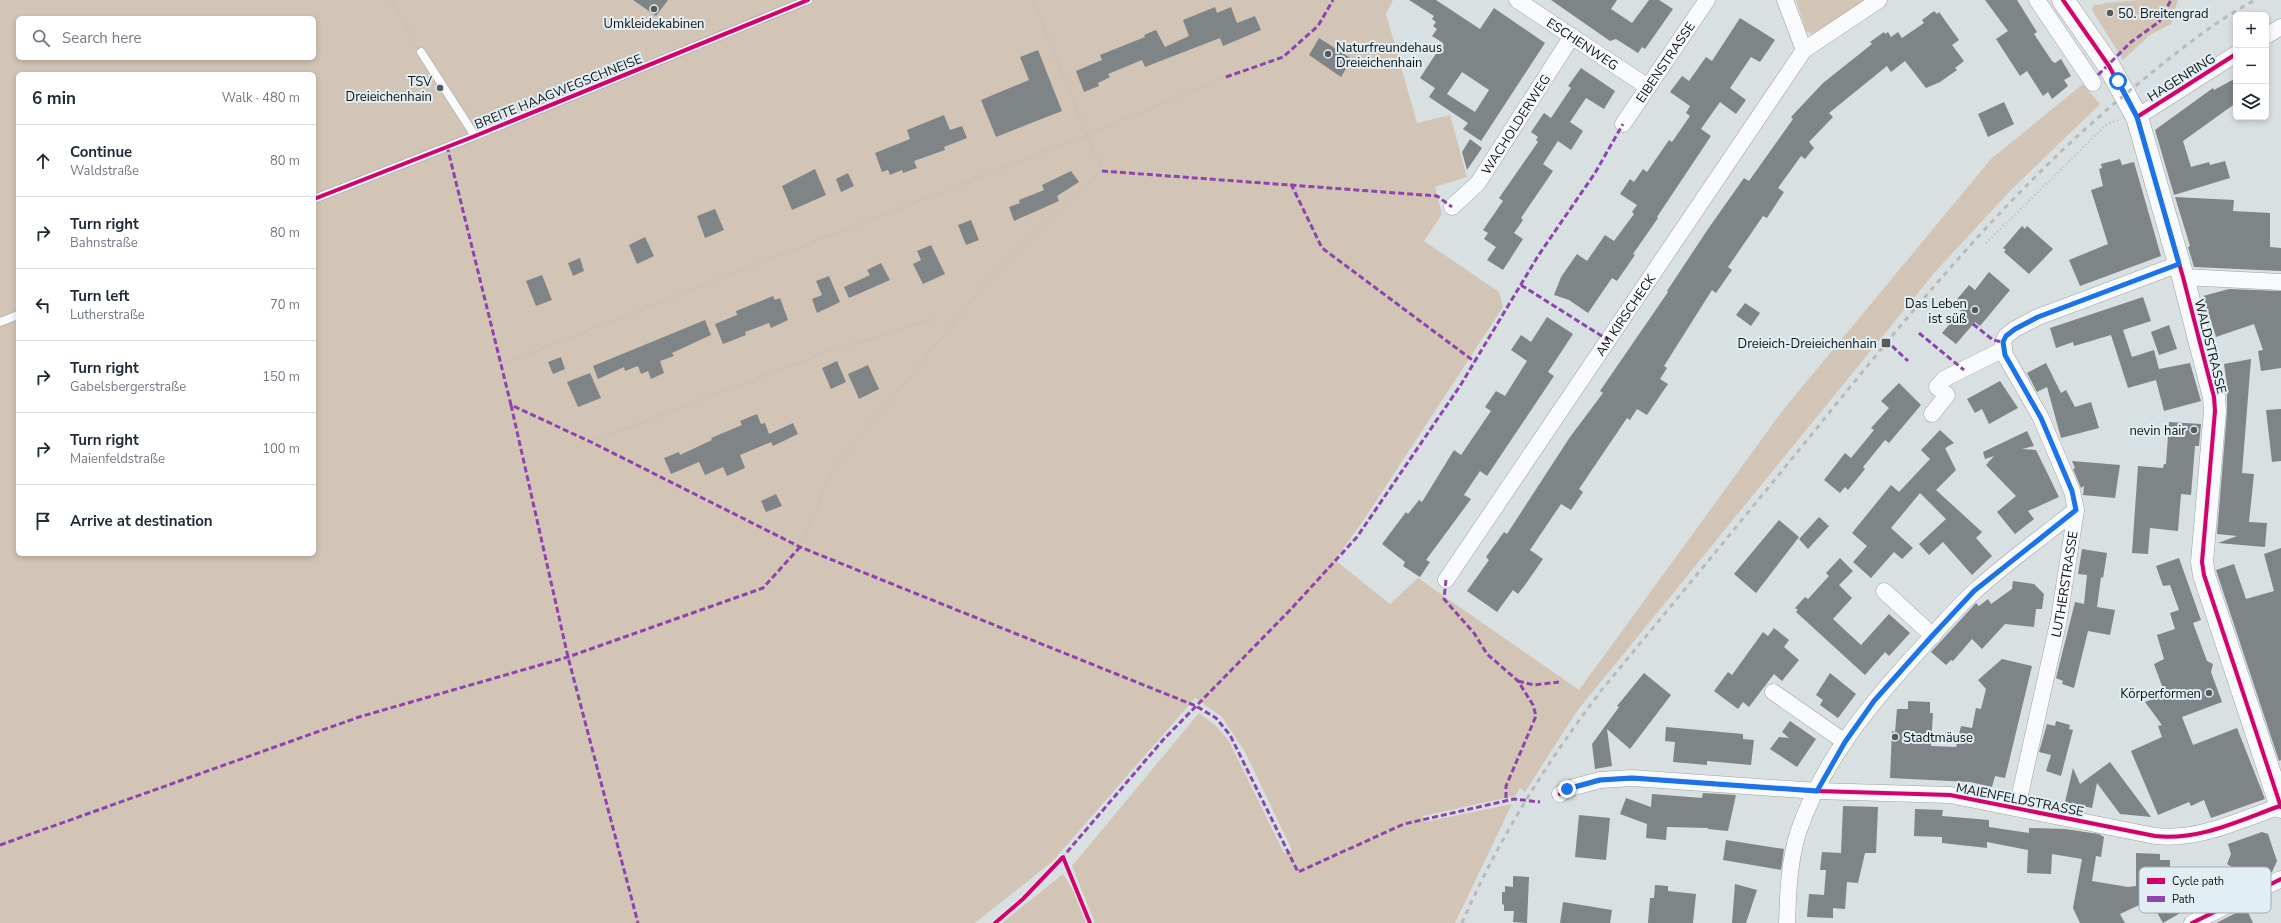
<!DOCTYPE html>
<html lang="en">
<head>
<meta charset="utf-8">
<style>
	:root { --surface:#fff; --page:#f2f2f3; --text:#1f2937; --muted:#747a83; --line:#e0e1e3 }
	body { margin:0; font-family:"Nunito Sans",sans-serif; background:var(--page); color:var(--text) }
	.controls { position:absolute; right:12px; top:12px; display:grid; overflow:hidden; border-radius:6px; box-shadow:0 2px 6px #0003 }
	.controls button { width:36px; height:36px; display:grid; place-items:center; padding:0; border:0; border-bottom:1px solid var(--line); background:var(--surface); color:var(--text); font:20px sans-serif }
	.stop { position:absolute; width:12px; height:12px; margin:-9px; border:3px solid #1a73e8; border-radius:50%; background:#fff }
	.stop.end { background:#1a73e8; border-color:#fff; box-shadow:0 1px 4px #0008 }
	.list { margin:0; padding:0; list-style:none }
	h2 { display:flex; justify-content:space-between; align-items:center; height:52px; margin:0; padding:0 16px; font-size:17px }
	h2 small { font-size:13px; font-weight:400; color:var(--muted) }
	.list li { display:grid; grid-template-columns:26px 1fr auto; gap:12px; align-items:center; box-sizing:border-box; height:72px; padding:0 16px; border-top:1px solid var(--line) }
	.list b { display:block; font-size:15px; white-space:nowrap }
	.list p { margin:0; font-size:13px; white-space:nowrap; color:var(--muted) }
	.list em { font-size:13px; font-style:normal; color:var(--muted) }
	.icon { flex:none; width:22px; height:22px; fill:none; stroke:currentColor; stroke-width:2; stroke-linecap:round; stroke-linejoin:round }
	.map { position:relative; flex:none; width:2281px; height:923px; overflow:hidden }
	.search { position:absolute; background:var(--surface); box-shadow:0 2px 6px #0003; left:16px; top:16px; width:300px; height:44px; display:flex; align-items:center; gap:10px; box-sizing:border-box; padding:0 14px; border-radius:6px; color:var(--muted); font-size:15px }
	.panel { position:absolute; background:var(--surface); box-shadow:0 2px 6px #0003; left:16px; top:72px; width:300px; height:484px; border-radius:6px }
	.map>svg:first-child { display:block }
	.green { fill:#d2c5b6; fill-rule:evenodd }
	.building { fill:#7f8486; fill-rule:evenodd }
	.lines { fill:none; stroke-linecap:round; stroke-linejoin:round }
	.lane-casing { stroke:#9ca2a4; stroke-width:9 }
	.street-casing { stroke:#9ca2a4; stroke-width:17 }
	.secondary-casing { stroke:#9ca2a4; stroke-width:23 }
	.path { stroke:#bcbebe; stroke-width:2.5; stroke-dasharray:1 3; stroke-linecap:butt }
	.lane { stroke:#f9fafb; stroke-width:8 }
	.street { stroke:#f9fafb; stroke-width:16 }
	.secondary { stroke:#f9fafb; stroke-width:22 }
	.rail { stroke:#b8babb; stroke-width:3; stroke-dasharray:5 5; stroke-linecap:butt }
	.quiet { stroke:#8e44ad; stroke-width:3; stroke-dasharray:6 3; stroke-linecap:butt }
	.cycleway-casing { stroke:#e1eff4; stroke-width:6 }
	.cycleway { stroke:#d6006c; stroke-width:4 }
	.route { stroke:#1a73e8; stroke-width:5 }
	.poi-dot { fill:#555a5c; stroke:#e1eff4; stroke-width:1.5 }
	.labels { text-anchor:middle; stroke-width:4; stroke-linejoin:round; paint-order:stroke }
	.poi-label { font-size:13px; fill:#0e1214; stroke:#e1eff4; text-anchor:end }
	.street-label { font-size:13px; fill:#0e1214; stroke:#e1eff4 }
	.key { fill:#e1eff4; stroke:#a2adb1; stroke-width:1 }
	.key-label { font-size:11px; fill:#0e1214 }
</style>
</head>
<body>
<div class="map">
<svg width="2281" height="923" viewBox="0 0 2281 923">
	<rect width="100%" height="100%" fill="#d8e0e2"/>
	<g class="green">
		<path d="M0,0H1393L1386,14L1417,123L1450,115L1467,177L1435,187L1442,214L1424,241L1499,292L1503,307L1365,518L1335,560L1390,604L1418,578L1579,690L1783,410L1991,159L2083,84L2100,104L2010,191L1935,272L1577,711L1525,792L1520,788L1515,796L1423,816L1424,822L1512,804L1455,923H1095L1072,866L1199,713L1216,726L1229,741L1284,853L1292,850L1245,752L1222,717L1195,698L1052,862L975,923H0ZM18,18H314V58H18ZM18,74H314V554H18Z"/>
		<polygon points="1796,0 1867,0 1812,34 1806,31"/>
		<polygon points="2138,0 2178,0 2171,24 2150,35 2123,60 2092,10 2093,6 2106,3"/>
		<polygon points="1063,874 1073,890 1086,923 1002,923"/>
	</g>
	<g class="building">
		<polygon points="633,0 668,0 656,16"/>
		<path d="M1409,0H1436L1480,29L1494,8L1545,43L1481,141L1463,129L1468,123L1429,97L1435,88L1420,78L1443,43L1432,36L1437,29L1433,26L1436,22L1432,19L1434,16ZM1462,72L1489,90L1475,112L1447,94Z"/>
		<polygon points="1551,0 1617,0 1611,9 1632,23 1649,0 1659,0 1673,9 1645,49 1642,47 1638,53 1616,39 1610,41"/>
		<polygon points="1985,0 2017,0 2037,32 2034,34 2052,61 2055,63 2061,59 2071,76 2064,80 2068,86 2052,99 2048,92 2043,96 2027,71 2020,76 1996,39 2008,31"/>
		<polygon points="1215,7 1217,13 1231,7 1237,23 1255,16 1261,30 1223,46 1220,38 1145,67 1142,60 1108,74 1110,77 1098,83 1099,86 1084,92 1076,71 1102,60 1100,55 1145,37 1144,35 1156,30 1165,47 1189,36 1183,20"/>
		<polygon points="1934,11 1937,14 1939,12 1959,40 1952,45 1964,61 1955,68 1957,70 1940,82 1926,88 1905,61 1891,72 1887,66 1829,113 1833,117 1809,142 1814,148 1805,159 1801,156 1778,188 1784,192 1767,218 1763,216 1728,267 1732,270 1716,293 1712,290 1664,366 1667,368 1660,379 1668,384 1647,415 1637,409 1630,420 1627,418 1579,489 1583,492 1571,510 1561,504 1530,550 1543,559 1525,585 1518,594 1513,590 1497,612 1467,591 1489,560 1486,557 1504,532 1507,534 1570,437 1603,393 1600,391 1668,292 1667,291 1708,229 1744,178 1749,181 1793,119 1791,117 1823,83 1872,44 1870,42 1884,32 1885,34 1888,32 1891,37 1898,32 1902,38 1924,23 1922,20"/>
		<polygon points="1740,18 1775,40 1760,62 1751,57 1730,88 1746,100 1736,114 1720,102 1701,129 1711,136 1657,217 1658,218 1633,254 1635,255 1617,281 1612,278 1588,313 1569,300 1554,295 1561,277 1577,254 1587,261 1605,235 1614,241 1634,214 1632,212 1637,205 1620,194 1630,179 1634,182 1643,169 1647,172 1669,140 1672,142 1690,116 1686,113 1690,106 1670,92 1682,76 1689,81 1706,57 1712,61"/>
		<polygon points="1319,38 1352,59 1341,77 1309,55"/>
		<polygon points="1038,50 1062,111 996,137 981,100 1029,80 1020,57"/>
		<polygon points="1581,68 1615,91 1604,109 1586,98 1570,122 1583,131 1571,150 1558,141 1543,164 1553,171 1521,218 1523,220 1514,233 1523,239 1503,270 1487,260 1496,247 1484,239 1488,233 1483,230 1503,201 1499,198 1538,142 1536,140 1538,137 1531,132 1544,113 1551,118 1571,88 1568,86"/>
		<polygon points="2236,78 2236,103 2183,141 2191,167 2209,162 2210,165 2225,161 2230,178 2174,195 2155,130 2213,88 2214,90"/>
		<polygon points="2004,102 2014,124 1988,137 1978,114"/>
		<polygon points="944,115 950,130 962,126 967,138 944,147 945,150 914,161 917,168 903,173 902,170 890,175 888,170 882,172 875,153 910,139 907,130"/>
		<polygon points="1470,139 1482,148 1467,170 1462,152"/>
		<polygon points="2120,159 2122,165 2134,162 2161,256 2080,286 2069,260 2108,244 2091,190 2103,186 2099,169 2102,168 2101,164"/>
		<polygon points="815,169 826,195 792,210 782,186"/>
		<polygon points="1071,171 1079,182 1057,196 1059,201 1014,221 1009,207 1020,203 1019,200 1044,190 1042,185"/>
		<polygon points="848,173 854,186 841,192 836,179"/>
		<polygon points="2175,197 2234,200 2233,211 2270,213 2270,247 2281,248 2281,271 2194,267 2188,247 2190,246"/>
		<polygon points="715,209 724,230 705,238 697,216"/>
		<polygon points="971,220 979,240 966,245 958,225"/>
		<polygon points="2022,226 2025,229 2027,226 2053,249 2029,274 2004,252 2006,250 2003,248"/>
		<polygon points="645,237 654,256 637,264 629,245"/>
		<polygon points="931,245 945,274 923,284 913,264 921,260 917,251"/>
		<polygon points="580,258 584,271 573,276 568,263"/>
		<polygon points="881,263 890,280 849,298 844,287 870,275 867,270"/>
		<polygon points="1989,272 2010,290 1980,326 1975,322 1956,344 1942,333 1961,311 1953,304 1969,285 1975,290"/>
		<polygon points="542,275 552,300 536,306 526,281"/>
		<polygon points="829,276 840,302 817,313 812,299 822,295 816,281"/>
		<polygon points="2229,289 2281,291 2281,368 2261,371 2258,351 2263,350 2254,324 2216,337 2203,296"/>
		<polygon points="773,296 775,300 780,298 788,320 771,328 769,323 745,332 746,335 723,344 715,324 737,315 736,311"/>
		<polygon points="2143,297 2151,321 2123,330 2132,357 2154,350 2159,369 2190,363 2201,401 2164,411 2156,380 2128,388 2111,335 2074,346 2073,342 2056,348 2050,328"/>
		<polygon points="1745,303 1760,313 1751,326 1736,315"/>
		<polygon points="1547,317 1573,334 1548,372 1554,376 1487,476 1480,471 1464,495 1471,499 1426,560 1430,562 1420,577 1403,566 1405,562 1382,544 1406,512 1408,514 1419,500 1422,502 1454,450 1461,455 1491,411 1485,407 1496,391 1505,396 1527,361 1511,350 1521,335 1531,342"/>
		<polygon points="705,320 711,335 672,353 674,356 660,361 664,373 651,379 648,371 641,374 638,366 625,371 624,367 598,379 593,366"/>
		<polygon points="2169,325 2177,349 2159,355 2151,332"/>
		<polygon points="561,357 565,369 553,374 548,362"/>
		<polygon points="2251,359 2242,473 2254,474 2249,522 2267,523 2265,547 2218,543 2237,536 2217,534 2227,412 2227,385 2224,364"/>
		<polygon points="837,361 846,382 831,389 822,368"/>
		<polygon points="2046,363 2061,393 2066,390 2075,407 2091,402 2099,428 2061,438 2047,387 2037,392 2027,373"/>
		<polygon points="868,365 879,389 859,399 848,374"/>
		<polygon points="590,373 601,398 578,407 567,382"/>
		<polygon points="2000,381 2018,408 1989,424 1982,409 1975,413 1967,399"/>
		<polygon points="1899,383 1921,405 1889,443 1885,440 1863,467 1865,469 1848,490 1845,487 1840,493 1824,480 1845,453 1851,458 1874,430 1871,428 1889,408 1881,401"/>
		<polygon points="2281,409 2281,461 2272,462 2266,410"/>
		<polygon points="757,414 761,424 765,423 769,434 793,423 798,434 773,446 771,442 740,455 745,468 727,476 723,467 705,475 699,462 671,474 664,458 679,452 680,455 712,440 711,438 742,425 740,421"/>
		<polygon points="2169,422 2201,424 2199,446 2195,446 2191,495 2181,494 2178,531 2150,528 2148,554 2132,553 2138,466 2163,468 2164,464 2166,464"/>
		<polygon points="1940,430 1954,443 1945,448 1956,470 1936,490 1982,532 1976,538 1992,556 1972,575 1943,542 1929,555 1919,544 1946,519 1920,493 1891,528 1913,548 1902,559 1894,552 1871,578 1853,562 1867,546 1852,533 1891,485 1899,492 1930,459 1921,450"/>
		<polygon points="2027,431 2034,446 2022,449 2036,450 2059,497 2028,511 2034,519 2015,534 1997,512 2016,496 1986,465 1994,456 1985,459 1983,452"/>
		<polygon points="2072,461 2120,465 2115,498 2083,495 2084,486 2081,488 2073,469 2075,468"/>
		<polygon points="776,494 782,506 766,512 761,501"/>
		<polygon points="1819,517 1829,526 1808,549 1799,539"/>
		<polygon points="1779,520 1799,537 1756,593 1734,574"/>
		<polygon points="2281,548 2281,760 2279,761 2216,570 2234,564 2246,599 2274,591 2264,554"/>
		<polygon points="2082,549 2107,553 2103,578 2101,577 2097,607 2115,610 2110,635 2088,631 2074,688 2062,684 2063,681 2056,678 2075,602 2084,604 2087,575 2078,574"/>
		<polygon points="1840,558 1853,571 1839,585 1852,598 1833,619 1861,645 1889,614 1910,633 1889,656 1885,652 1865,675 1796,612 1798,610 1795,608 1805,597 1808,599 1829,576 1826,573"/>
		<polygon points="2179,558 2201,620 2193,623 2207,661 2213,664 2211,672 2222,702 2182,717 2193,745 2237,728 2265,799 2211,818 2204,800 2191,806 2189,802 2158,815 2131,751 2162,737 2158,726 2162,725 2145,702 2165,694 2154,664 2164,659 2157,635 2175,629 2170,613 2179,610 2170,585 2163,586 2156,566"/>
		<polygon points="2013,581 2034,584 2044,594 2042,609 2036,609 2034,627 2005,624 1982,649 1972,639 1953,661 1951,660 1946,665 1931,652 1976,603 1979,606 1988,599 1991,604 2012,589"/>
		<polygon points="1774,628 1789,640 1784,647 1799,660 1782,681 1774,674 1749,707 1743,702 1738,709 1714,691 1728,672 1732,675 1763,632 1768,636"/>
		<polygon points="2002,659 2032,666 2005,778 1995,776 1992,787 1970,782 1890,778 1892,731 1895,732 1897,709 1908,709 1908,701 1930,702 1930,713 1933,713 1931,746 1956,747 1961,726 1972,728 1976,708 1981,709 1986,689 1978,680"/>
		<polygon points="1644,673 1671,695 1630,749 1607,729 1612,766 1595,769 1592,744 1619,707 1617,706"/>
		<polygon points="1830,673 1856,694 1838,718 1820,705 1823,700 1816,695"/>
		<polygon points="1790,721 1816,739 1797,767 1770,749 1779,737 1789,738 1782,732"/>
		<polygon points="2056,721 2070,725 2069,729 2073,730 2061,776 2046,771 2051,755 2039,752 2047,724 2055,726"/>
		<polygon points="1666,727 1743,734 1743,739 1754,740 1751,765 1707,761 1707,765 1673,762 1675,742 1665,741"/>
		<polygon points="2110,762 2151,817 2120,814 2097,783 2092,808 2065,802 2073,768 2080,784"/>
		<polygon points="1703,793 1736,795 1728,831 1708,829 1708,828 1667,827 1666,840 1646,838 1647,824 1620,814 1626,798 1651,807 1652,794 1702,798"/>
		<polygon points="1843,806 1878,807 1876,853 1865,853 1858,883 1847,882 1845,909 1833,908 1833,918 1807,917 1809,894 1824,895 1826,870 1820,870 1822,852 1841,853"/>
		<polygon points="1915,809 1943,810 1942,816 1989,820 1989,827 2029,833 2029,828 2065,829 2099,834 2104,837 2101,857 2096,856 2092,881 2128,887 2136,886 2136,853 2160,854 2160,860 2170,860 2170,872 2179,872 2179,887 2168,887 2182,912 2163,923 2150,900 2120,914 2125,923 2080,923 2073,908 2082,859 2052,854 2051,874 2027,873 2028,850 1987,842 1987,848 1942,843 1942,837 1914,836"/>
		<polygon points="1579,815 1610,818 1606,860 1575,857"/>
		<polygon points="2262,832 2268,834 2277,861 2272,872 2242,882 2237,870 2227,864 2231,854 2228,844"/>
		<polygon points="1726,840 1784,849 1781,870 1723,860"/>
		<polygon points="1513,876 1529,877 1527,923 1513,922 1514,911 1504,911 1504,905 1502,904 1502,892 1505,892 1505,886 1513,887"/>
		<polygon points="1735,884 1757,890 1746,923 1732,923"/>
		<polygon points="1655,885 1668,886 1668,891 1696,894 1693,923 1648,923 1650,898 1654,898"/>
		<polygon points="1563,902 1612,910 1610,923 1560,923"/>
		<polygon points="2246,908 2253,923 2216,923"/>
	</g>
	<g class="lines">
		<defs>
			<g id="lane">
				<polyline points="421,52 475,136"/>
				<polyline points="314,199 475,136 808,0"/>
				<polyline points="0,322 18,315"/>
			</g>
			<g id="street">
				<path id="s1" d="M1517,0L1648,87"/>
				<polyline points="2037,0 2093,83"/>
				<polyline points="2266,36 2281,27"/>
				<polyline points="1804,50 1879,0"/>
				<polyline points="2137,117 2236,54"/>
				<path id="s2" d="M1623,124L1707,0"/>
				<path id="s3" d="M1452,207L1478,183L1572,36"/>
				<polyline points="2183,277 2281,282"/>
				<polyline points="1932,414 1947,395 1937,387 1944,379 2004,349"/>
				<path id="s4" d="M1446,580L1804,50L1785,0"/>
				<polyline points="1884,591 1933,636"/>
				<polyline points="1773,692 1845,742"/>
				<path d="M1560,794L1567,789L1600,780L1632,778L1817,791L1950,795L2155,836C2199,841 2240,820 2280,806"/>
				<path id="s5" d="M2017,808L2059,619L2076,510L2072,491L2041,418L2005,355L2003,342L2006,336L2015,329L2038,317L2179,264"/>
				<path d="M1787,923C1788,893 1789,862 1798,833C1822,760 1874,699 1925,644C1941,626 1957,607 1975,591C2007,562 2042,537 2076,510"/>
				<polyline points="2192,923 2281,879"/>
			</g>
			<polyline id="secondary" points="2063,0 2109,66 2137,117 2183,277 2214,397 2215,411 2202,562 2204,575 2281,807"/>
		</defs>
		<use href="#lane" class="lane-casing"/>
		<use href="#street" class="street-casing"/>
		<use href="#secondary" class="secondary-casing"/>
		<g class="path">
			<polyline points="391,0 416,43"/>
			<polyline points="1986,243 2106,125 2118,120"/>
			<polyline points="502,364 1087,135 1033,0"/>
			<polyline points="591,442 827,352 934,319"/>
			<polyline points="800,547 830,475 851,448 1002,264 1102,171 1087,135 1226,77"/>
		</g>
		<use href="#lane" class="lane"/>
		<use href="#street" class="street"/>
		<use href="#secondary" class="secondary"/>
		<path class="rail" d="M1462,923C1498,840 1545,765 1600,692C1676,600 1753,507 1829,413C1928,291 2025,173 2149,75C2182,48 2217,20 2255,0"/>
		<g class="quiet">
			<polyline points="2098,75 2131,42 2159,22 2171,0"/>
			<polyline points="1226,77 1283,57 1318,26 1333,0"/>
			<polyline points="447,146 511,405 591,442 800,547 1196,706 1216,718 1230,735 1298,872 1404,824 1514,799 1540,802"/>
			<polyline points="1102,171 1437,196 1452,207"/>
			<polyline points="1291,184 1322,248 1475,362"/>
			<polyline points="1521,285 1608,340"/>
			<polyline points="1973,324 1993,340 2003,342"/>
			<polyline points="1919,333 1964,370"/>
			<polyline points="1892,346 1908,361"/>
			<polyline points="511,405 568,657 638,923"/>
			<polyline points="1446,580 1444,599 1474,633 1487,654 1518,681 1533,705 1536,716 1506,786 1506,801"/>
			<polyline points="1518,681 1534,685 1559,682"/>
			<polyline points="0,845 359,717 568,657 763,588 800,547"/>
			<polyline points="1061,859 1163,740 1292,608 1357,537 1460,386 1538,256 1595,173 1623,124"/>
		</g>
		<defs>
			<g id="cycleway">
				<polyline points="2063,0 2109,66 2137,117 2183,277 2214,397 2215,411 2202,562 2204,575 2281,807"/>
				<polyline points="2137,117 2236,54"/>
				<polyline points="314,199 475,136 808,0"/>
				<path d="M1560,794L1567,789L1600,780L1632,778L1817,791L1950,795L2155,836C2199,841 2240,820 2280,806"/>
				<polyline points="995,923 1023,899 1063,857 1090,923"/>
				<polyline points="2192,923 2281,879"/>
			</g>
		</defs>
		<use href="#cycleway" class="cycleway-casing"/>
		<use href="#cycleway" class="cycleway"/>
	</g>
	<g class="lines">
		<polyline class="route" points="1567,789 1600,780 1632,778 1817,791 1845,742 1874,701 1932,636 1974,591 2076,510 2072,491 2041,418 2005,355 2003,342 2006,336 2015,329 2038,317 2179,264 2137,117 2118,81"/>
	</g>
	<g class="poi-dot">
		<circle cx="654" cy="9" r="4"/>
		<circle cx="2110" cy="13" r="4"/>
		<circle cx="1328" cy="54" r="4"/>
		<circle cx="440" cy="88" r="4"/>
		<circle cx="1975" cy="310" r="4"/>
		<rect x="1881" y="338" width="10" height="10" rx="2"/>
		<circle cx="2194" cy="430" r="4"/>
		<circle cx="2209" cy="693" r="4"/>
		<circle cx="1895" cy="737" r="4"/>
	</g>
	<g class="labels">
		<g class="poi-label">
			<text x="2118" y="18" text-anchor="start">50. Breitengrad</text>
			<text x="654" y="28" text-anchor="middle">Umkleidekabinen</text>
			<text x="1336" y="52" text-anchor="start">Naturfreundehaus<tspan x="1336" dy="15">Dreieichenhain</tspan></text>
			<text x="432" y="86">TSV<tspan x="432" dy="15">Dreieichenhain</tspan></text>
			<text x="1967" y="308">Das Leben<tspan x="1967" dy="15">ist süß</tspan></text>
			<text x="1877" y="348">Dreieich-Dreieichenhain</text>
			<text x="2186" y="435">nevin hair</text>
			<text x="2201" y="698">Körperformen</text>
			<text x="1903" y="742" text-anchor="start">Stadtmäuse</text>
		</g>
		<g class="street-label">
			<text dy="5" stroke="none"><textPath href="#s1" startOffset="79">ESCHENWEG</textPath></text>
			<text dy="5" stroke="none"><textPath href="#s2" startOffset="75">EIBENSTRASSE</textPath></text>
			<text transform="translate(2181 77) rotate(-32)" y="5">HAGENRING</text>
			<text transform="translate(558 91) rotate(-22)" y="5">BREITE HAAGWEGSCHNEISE</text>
			<text dy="5" stroke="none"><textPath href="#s3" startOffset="105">WACHOLDERWEG</textPath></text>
			<text dy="5" stroke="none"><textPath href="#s4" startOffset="320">AM KIRSCHECK</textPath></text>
			<text transform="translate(2211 346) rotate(76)" y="5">WALDSTRASSE</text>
			<text dy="5" stroke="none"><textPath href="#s5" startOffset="229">LUTHERSTRASSE</textPath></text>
			<text transform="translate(2020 799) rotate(11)" y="5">MAIENFELDSTRASSE</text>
		</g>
	</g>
	<rect x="2139" y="867" width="132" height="46" rx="6" class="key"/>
	<rect x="2147" y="878" width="18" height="6" fill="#d6006c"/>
	<rect x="2147" y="896" width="18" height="6" fill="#8e44ad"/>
	<g class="key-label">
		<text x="2172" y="885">Cycle path</text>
		<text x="2172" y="903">Path</text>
	</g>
</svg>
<div class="controls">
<button>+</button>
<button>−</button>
<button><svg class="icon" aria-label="layers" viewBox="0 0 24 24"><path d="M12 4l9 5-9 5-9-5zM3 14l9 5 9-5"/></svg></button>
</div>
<div class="stop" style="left:2118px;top:81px"></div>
<div class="stop end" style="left:1567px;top:789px"></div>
<div class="search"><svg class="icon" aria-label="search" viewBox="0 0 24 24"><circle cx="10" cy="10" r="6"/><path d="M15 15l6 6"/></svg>Search here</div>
<section class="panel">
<h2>6 min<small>Walk · 480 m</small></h2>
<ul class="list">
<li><svg class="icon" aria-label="ahead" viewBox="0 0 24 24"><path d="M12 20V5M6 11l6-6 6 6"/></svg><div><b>Continue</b><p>Waldstraße</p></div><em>80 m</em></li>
<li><svg class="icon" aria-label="right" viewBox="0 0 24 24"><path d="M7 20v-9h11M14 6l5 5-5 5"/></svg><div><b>Turn right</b><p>Bahnstraße</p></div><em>80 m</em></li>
<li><svg class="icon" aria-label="left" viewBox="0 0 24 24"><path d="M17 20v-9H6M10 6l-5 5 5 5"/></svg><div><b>Turn left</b><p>Lutherstraße</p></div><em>70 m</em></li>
<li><svg class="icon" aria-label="right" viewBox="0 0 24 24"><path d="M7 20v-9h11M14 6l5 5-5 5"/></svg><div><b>Turn right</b><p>Gabelsbergerstraße</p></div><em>150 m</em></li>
<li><svg class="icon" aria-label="right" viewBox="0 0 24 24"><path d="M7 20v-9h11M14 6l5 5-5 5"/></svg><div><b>Turn right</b><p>Maienfeldstraße</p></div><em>100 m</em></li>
<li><svg class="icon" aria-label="arrive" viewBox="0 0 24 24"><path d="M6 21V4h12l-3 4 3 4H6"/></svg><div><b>Arrive at destination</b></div></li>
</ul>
</section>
</div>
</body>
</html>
